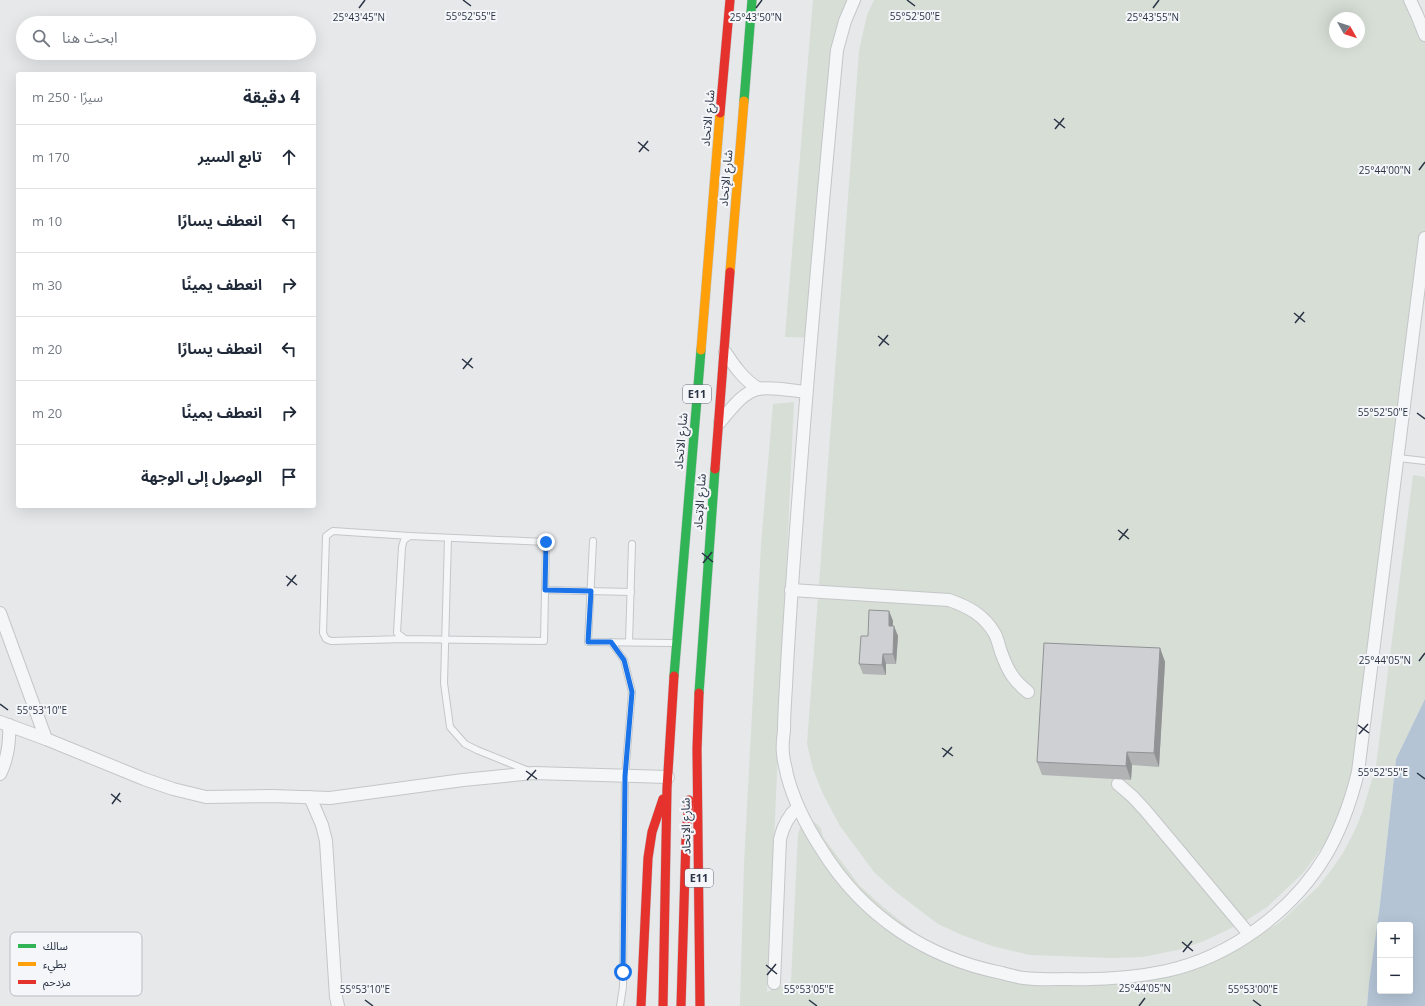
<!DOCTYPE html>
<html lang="ar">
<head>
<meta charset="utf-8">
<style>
	:root { --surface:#fff; --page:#f2f2f3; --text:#1f2937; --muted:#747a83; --line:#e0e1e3 }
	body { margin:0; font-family:"Open Sans","Noto Sans Arabic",sans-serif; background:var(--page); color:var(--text); direction:rtl }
	.controls { position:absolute; right:12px; bottom:12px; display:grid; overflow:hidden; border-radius:4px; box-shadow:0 4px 16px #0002 }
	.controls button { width:36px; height:36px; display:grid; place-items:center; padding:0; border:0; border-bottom:1px solid var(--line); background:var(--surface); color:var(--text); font:20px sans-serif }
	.compass { position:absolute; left:1329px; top:12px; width:36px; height:36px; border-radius:50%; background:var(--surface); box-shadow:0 4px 16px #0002; rotate:129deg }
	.stop { position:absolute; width:12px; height:12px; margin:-9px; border:3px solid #1a73e8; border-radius:50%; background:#fff }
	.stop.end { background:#1a73e8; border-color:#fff; box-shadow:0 1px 4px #0008 }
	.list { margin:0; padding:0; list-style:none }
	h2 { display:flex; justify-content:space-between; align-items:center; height:52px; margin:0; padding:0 16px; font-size:17px }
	h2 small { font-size:13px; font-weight:400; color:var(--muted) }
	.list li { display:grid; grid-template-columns:26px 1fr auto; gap:12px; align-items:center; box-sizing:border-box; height:64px; padding:0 16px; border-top:1px solid var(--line) }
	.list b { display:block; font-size:15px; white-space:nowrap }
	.list em { font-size:13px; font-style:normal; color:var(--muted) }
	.icon { flex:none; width:22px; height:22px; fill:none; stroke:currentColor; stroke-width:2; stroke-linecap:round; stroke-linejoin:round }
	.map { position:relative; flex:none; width:1425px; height:1006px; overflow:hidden; direction:ltr }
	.search { position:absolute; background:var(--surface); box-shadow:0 4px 16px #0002; left:16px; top:16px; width:300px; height:44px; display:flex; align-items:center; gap:10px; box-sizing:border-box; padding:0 14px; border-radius:22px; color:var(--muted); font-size:15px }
	.panel { position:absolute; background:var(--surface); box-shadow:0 4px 16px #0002; left:16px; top:72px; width:300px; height:436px; border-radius:4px; direction:rtl }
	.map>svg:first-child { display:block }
	.green { fill:#d6ded6; fill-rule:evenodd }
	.water { fill:#b4c4d5; fill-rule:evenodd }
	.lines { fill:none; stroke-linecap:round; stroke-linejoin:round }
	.lane-casing { stroke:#c4c6c8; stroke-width:8 }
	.street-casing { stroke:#c4c6c8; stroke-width:14 }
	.fast-casing { stroke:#c2c5c8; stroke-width:10 }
	.slow-casing { stroke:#c2c5c8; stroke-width:10 }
	.jam-casing { stroke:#c2c5c8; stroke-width:10 }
	.lane { stroke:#f5f6f7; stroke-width:6 }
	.street { stroke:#f5f6f7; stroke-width:12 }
	.fast { stroke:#30b455; stroke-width:9 }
	.slow { stroke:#ff9f0a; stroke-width:9 }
	.jam { stroke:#e5322d; stroke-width:9 }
	.wall { fill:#b1b3b5 }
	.shaded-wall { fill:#909294 }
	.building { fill:#ced0d3; stroke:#909294 }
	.route { stroke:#1a73e8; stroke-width:5 }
	.ticks { fill:none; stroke:#2b3445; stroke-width:1.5 }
	.labels { text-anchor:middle; stroke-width:4; stroke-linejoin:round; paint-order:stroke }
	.shield { fill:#f4f6f9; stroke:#676e7b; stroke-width:1 }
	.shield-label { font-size:11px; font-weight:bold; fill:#2b3445 }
	.street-label { font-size:12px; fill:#2b3445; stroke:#f4f6f9 }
	.key { fill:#f4f6f9; stroke:#b8bcc3; stroke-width:1 }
	.key-label { font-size:11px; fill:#2b3445 }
	.ticks-label { font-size:10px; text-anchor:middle; fill:#2b3445; stroke:#f4f6f9; stroke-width:4; stroke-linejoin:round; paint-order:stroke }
</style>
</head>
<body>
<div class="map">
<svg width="1425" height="1006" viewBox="0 0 1425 1006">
	<rect width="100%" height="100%" fill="#e6e8ea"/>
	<g class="green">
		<polygon points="813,0 847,0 818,338 785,337"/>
		<path d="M874,0H1418L1425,18V233L1356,762L1337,822L1326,842L1303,873L1267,907L1247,920L1227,930L1204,941L1178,950L1142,957L1112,958L1030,955L992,946L962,935L938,924L896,892L874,872L840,826L823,794L813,769L807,744L859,51L867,15ZM1335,18H1359V42H1335Z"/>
		<polygon points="794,402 767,992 791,982 798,834 802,823 812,820 821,828 823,837 859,885 883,907 927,942 955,954 986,966 1027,975 1112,978 1236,949 1257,937 1279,923 1318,887 1332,869 1343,853 1355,830 1362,813 1376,766 1413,475 1425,477 1425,699 1396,759 1380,904 1369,983 1367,1006 740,1006 744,864 761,545 773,404"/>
	</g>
	<path class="water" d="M1425,699V1006H1367L1369,983L1380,904L1396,759ZM1380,925H1410V991H1380Z"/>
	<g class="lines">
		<defs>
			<g id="lane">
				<polyline points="1398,458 1425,461"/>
				<polyline points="448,538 444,683 450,727 465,744 477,750 529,771"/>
				<polyline points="593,541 588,642 672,643"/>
				<polyline points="545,590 631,592"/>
				<polyline points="405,639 331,641 326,639 323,633 326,536 333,531 410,536 546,542 544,641 405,639 397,633 402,547 404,540 410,536"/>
				<polyline points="611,642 624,660 632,692 625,776 623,987 620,1006"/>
				<polyline points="629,642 632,544"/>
			</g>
			<g id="street">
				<path d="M854,0L845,21L837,50C821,219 806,389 794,558C791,601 788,643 786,686C785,701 784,716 784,731C783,738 782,746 783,753C783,760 786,768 787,775C794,802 807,827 822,850C863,916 926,958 1002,973C1009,975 1016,977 1024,978C1038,980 1054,979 1069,979C1102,980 1133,978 1166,971C1230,957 1292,912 1326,855C1341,829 1351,801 1358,772L1425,238"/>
				<polyline points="1410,0 1417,15 1425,35"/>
				<path d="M725,352C735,367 744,380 759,389"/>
				<path d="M720,422C731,409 742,393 758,389C771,386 793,391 806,392"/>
				<path d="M791,590L949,600C969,607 984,615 995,634C998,640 999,646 1001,652C1008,671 1013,680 1028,692"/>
				<polyline points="0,613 46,739"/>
				<polyline points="0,722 46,739 144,779 173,789 206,797 272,796 330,798 463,780 534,773 668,777"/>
				<path d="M0,774C8,758 10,743 9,725"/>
				<polyline points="1118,784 1133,797 1145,810 1249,934"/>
				<polyline points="310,797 322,825 326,841 336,997 338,1006"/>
				<path d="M774,983L780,839C783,826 788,816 798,807"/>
			</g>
			<g id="fast">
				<polyline points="744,101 752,0"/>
				<polyline points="674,676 701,350"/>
				<polyline points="699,693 715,469"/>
			</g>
			<g id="slow">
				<polyline points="730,272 744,101"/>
				<polyline points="701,350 720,113"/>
			</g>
			<g id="jam">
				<polyline points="720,113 730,0"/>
				<polyline points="715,469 730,272"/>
				<polyline points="699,693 697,749 700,1006"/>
				<polyline points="641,1006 648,858 652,832 663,799"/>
				<polyline points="663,1006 667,788 674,676"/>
				<polyline points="681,1006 686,838 689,800"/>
			</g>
		</defs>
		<use href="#lane" class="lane-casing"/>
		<use href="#street" class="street-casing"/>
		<use href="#fast" class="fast-casing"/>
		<use href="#slow" class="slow-casing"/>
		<use href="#jam" class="jam-casing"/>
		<use href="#lane" class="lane"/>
		<use href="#street" class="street"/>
		<use href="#fast" class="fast"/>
		<use href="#slow" class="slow"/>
		<use href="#jam" class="jam"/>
	</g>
	<g class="wall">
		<polygon points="889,611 893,621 893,626 898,636 896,664 886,664 886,675 863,674 859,664"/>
		<polygon points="1160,648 1165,662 1159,767 1132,765 1131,780 1042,775 1037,762"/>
	</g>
	<g class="shaded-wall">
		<polygon points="889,611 893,621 892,636 889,626"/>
		<polygon points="894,626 898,636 896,664 893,654"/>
		<polygon points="1160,648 1165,662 1159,767 1154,753"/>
		<polygon points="883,654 886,664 886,675 882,665"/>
		<polygon points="1127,752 1132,765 1131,780 1126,766"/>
	</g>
	<g class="building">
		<polygon points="869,610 889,611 889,626 894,626 893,654 883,654 882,665 859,664 861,636 868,636"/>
		<polygon points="1044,643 1160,648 1154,753 1127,752 1126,766 1037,762"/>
	</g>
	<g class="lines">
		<polyline class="route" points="546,542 545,590 591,591 588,642 611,642 624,660 632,692 625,776 623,972"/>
	</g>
	<path class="ticks" d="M463,0L471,6M907,0L915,6M359,8L365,0M756,8L762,0M1153,8L1159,0M1054,119L1065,128M1055,129L1064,118M638,142L649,151M639,152L648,141M1419,170L1425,162M1294,313L1305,322M1295,323L1304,312M878,336L889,345M879,346L888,335M462,359L473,368M463,369L472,358M1417,413L1425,419M1118,530L1129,539M1119,540L1128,529M702,553L713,562M703,563L712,552M286,576L297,585M287,586L296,575M1419,661L1425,653M0,704L8,710M1358,725L1369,733M1359,734L1368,724M942,748L953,756M943,757L952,747M526,771L537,779M1417,773L1425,779M527,780L536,770M111,794L121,802M112,804L120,793M1182,942L1193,951M1183,952L1192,941M766,965L777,974M767,975L776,964M365,1000L373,1006M809,1000L817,1006M1253,1000L1261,1006M1139,1006L1145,998"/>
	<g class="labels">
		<g class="shield">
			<rect x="683" y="385" width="28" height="18" rx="3"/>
			<rect x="685" y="869" width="28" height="18" rx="3"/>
		</g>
		<g class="shield-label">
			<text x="697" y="398">E11</text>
			<text x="699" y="882">E11</text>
		</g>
		<g class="street-label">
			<text transform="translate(708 118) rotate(-85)" y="4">شارع الاتحاد</text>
			<text transform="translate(726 178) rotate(-85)" y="4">شارع الإتحاد</text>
			<text transform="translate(681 441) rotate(-85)" y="4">شارع الاتحاد</text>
			<text transform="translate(700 502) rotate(-86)" y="4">شارع الإتحاد</text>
			<text transform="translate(686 826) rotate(-91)" y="4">شارع الإتحاد</text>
		</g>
	</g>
	<rect x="10" y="932" width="132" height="64" rx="6" class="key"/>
	<rect x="18" y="944" width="18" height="4" fill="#30b455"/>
	<rect x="18" y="962" width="18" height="4" fill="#ff9f0a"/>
	<rect x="18" y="980" width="18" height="4" fill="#e5322d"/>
	<g class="key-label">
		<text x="43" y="950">سالك</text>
		<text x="43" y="968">بطيء</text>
		<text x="43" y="986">مزدحم</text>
	</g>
	<g class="ticks-label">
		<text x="471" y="20">55°52'55"E</text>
		<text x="915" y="20">55°52'50"E</text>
		<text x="359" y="21">25°43'45"N</text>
		<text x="756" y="21">25°43'50"N</text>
		<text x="1153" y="21">25°43'55"N</text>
		<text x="1385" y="174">25°44'00"N</text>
		<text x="1383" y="416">55°52'50"E</text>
		<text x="1385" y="664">25°44'05"N</text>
		<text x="42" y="714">55°53'10"E</text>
		<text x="1383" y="776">55°52'55"E</text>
		<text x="1145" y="992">25°44'05"N</text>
		<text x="365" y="993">55°53'10"E</text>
		<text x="809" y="993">55°53'05"E</text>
		<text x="1253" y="993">55°53'00"E</text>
	</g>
</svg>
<div class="controls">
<button>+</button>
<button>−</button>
</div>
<svg class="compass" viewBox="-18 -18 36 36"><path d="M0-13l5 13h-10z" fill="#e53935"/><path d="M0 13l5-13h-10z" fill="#747a83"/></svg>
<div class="stop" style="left:623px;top:972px"></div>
<div class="stop end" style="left:546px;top:542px"></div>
<div class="search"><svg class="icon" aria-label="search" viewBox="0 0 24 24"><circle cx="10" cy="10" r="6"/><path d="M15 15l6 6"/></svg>ابحث هنا</div>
<section class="panel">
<h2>4 دقيقة<small>سيرًا · 250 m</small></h2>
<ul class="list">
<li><svg class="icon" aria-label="ahead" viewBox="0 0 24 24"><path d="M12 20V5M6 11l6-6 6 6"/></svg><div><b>تابع السير</b></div><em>170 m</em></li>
<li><svg class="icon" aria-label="left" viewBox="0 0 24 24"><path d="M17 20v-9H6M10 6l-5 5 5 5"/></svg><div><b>انعطف يسارًا</b></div><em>10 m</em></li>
<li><svg class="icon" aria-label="right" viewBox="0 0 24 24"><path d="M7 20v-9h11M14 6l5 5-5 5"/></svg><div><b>انعطف يمينًا</b></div><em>30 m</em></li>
<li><svg class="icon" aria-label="left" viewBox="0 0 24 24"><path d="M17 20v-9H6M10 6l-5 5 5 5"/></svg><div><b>انعطف يسارًا</b></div><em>20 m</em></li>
<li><svg class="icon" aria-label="right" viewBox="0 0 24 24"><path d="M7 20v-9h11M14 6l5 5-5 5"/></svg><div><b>انعطف يمينًا</b></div><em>20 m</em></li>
<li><svg class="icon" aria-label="arrive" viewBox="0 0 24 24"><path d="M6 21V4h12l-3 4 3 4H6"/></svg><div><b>الوصول إلى الوجهة</b></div></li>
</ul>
</section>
</div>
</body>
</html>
